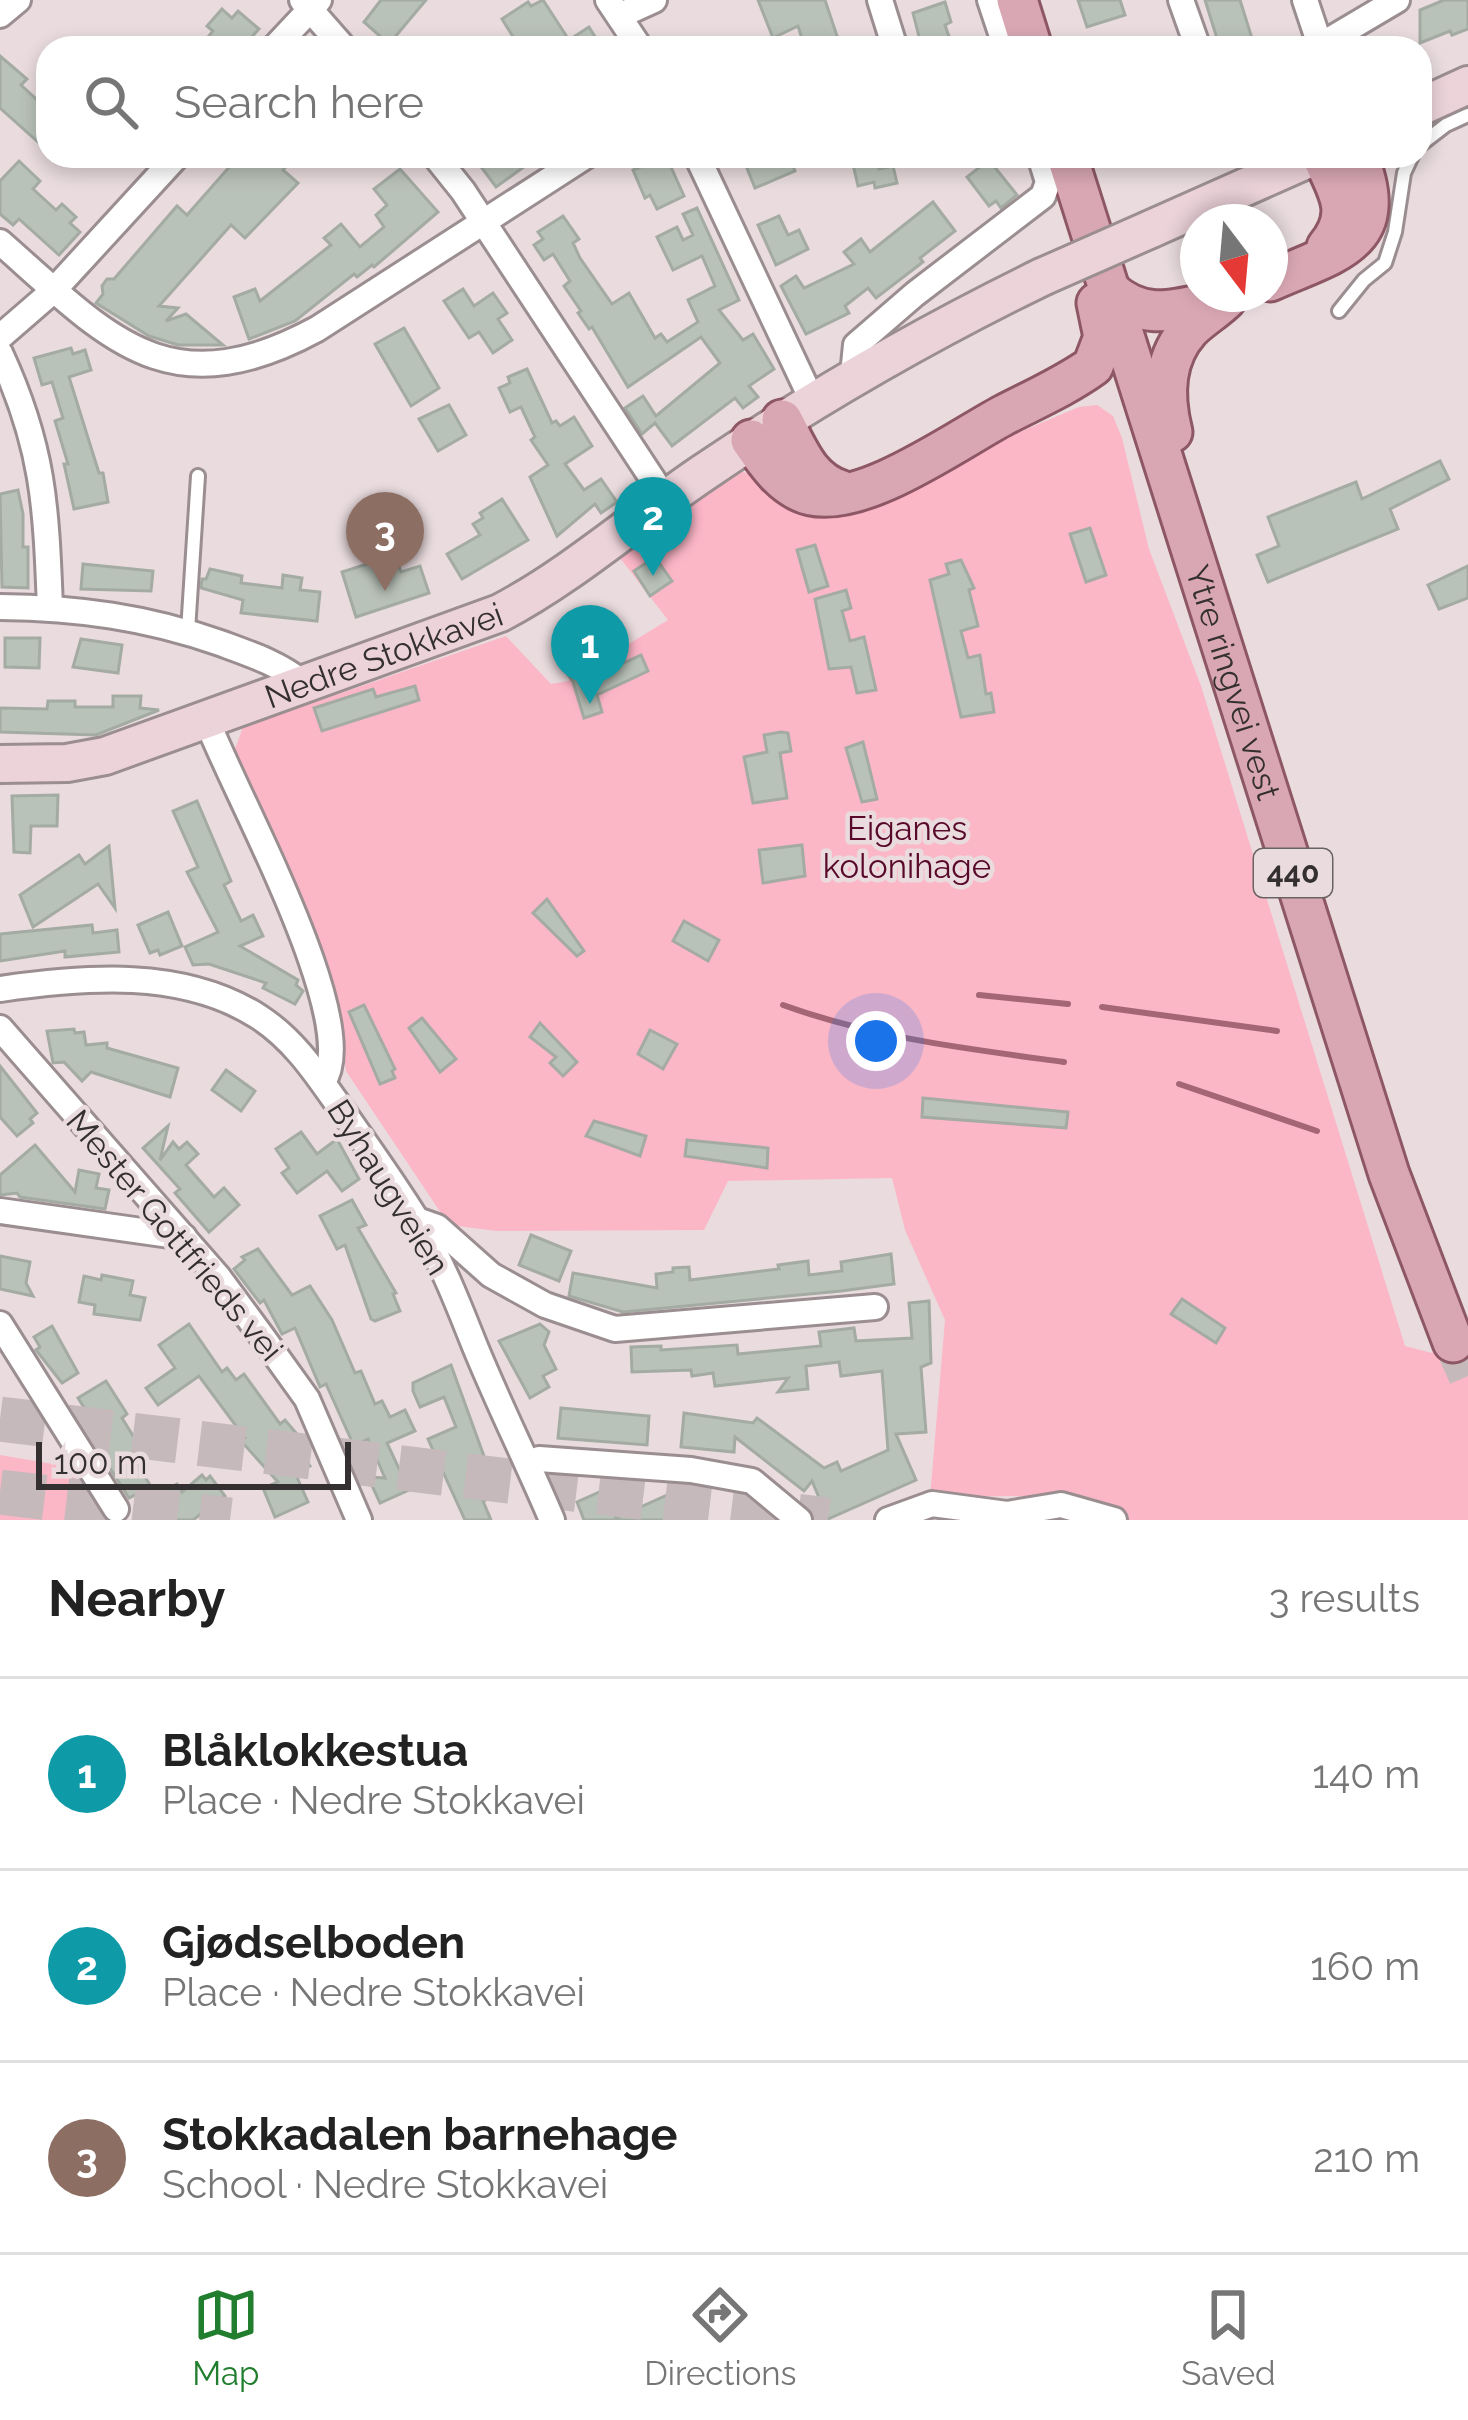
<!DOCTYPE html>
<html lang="en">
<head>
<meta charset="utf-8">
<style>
	:root { --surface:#fff; --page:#f6f6f6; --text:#222; --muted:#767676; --line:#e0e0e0; --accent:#207e2e }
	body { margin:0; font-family:Raleway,sans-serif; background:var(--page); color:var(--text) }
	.compass { position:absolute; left:1180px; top:204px; width:108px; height:108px; border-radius:50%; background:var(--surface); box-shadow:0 6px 18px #0003; rotate:164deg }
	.scale { position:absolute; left:36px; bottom:30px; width:315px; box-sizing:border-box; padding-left:12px; border:6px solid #342f30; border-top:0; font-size:33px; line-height:42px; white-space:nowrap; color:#342f30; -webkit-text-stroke:9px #e9dbde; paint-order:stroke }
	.you { position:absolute; left:876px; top:1041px; width:42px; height:42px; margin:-30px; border:9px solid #fff; border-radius:50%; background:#1a73e8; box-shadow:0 0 0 18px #1a73e833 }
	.badge { display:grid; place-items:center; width:78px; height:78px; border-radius:50%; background:var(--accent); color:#fff; font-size:39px; font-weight:700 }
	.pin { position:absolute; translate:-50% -99px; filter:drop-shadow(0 3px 6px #0008) }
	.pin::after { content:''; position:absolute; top:63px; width:42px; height:36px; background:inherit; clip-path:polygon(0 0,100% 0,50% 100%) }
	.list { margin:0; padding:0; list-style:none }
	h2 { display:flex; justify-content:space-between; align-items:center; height:156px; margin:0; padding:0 48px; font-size:51px }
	h2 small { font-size:39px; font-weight:400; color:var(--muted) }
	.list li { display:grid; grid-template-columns:78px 1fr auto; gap:36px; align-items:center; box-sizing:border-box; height:192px; padding:0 48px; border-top:3px solid var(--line) }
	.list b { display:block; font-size:45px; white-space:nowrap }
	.list p { margin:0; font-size:39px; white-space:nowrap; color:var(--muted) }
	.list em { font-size:39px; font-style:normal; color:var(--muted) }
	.icon { flex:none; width:66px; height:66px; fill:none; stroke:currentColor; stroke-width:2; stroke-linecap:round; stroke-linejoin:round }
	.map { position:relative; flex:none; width:1468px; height:1520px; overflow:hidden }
	.search { position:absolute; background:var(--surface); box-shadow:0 6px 18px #0003; left:36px; right:36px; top:36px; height:132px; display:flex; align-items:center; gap:30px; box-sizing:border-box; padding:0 42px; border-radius:36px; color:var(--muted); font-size:45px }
	.sheet { height:732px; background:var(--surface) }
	nav { display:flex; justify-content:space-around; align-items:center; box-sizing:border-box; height:168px; border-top:3px solid var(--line); background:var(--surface); font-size:33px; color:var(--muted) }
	nav a { display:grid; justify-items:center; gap:6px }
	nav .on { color:var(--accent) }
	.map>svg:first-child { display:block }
	.green { fill:#fcb7c7 }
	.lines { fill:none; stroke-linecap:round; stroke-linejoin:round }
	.stream { stroke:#a46675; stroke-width:6 }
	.building { fill:#b9c2b9; stroke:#a3aba3; stroke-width:3 }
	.primary-tunnel { stroke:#c5b9bb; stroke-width:39; stroke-dasharray:39 20; stroke-linecap:butt }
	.motorway-tunnel { stroke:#c5b9bb; stroke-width:45; stroke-dasharray:45 22; stroke-linecap:butt }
	.service-casing { stroke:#9b8e91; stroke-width:18 }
	.minor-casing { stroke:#9b8e91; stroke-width:30 }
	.secondary-casing { stroke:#9b8e91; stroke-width:42 }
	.primary-casing { stroke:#8e5765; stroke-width:45 }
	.service { stroke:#fff; stroke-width:12 }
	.minor { stroke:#fff; stroke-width:24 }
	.secondary { stroke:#ecd3da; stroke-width:36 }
	.primary { stroke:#d9a7b4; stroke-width:39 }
	.secondary-bridge-casing { stroke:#9b8e91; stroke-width:42; stroke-linecap:butt }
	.secondary-bridge { stroke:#ecd3da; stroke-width:36 }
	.labels { text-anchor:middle; stroke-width:9; stroke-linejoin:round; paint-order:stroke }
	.shield { fill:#e9dbde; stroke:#6a6364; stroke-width:3 }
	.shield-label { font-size:30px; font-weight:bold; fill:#342f30 }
	.street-label { font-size:33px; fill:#342f30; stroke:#e9dbde }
	.park-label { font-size:33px; fill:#580828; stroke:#e9dbde }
</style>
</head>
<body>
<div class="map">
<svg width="1468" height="1520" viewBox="0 0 1468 1520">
	<rect width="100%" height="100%" fill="#e9dbde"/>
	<g class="green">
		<polygon points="1097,405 1113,416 1122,438 1149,549 1201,686 1405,1346 1432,1353 1468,1337 1468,1520 1126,1520 1029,1496 930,1497 945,1320 905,1230 892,1178 728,1181 704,1230 497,1231 449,1225 346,1071 333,985 234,752 243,727 506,636 551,684 568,681 668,620 620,558 619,547 736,471 753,474 785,496 977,450 1079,407"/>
		<polygon points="0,1455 65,1466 114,1520 0,1520"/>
	</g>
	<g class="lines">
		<g class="stream">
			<polyline points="979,995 1068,1004"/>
			<path d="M783,1005C874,1038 969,1049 1064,1062"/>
			<polyline points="1102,1007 1277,1031"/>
			<polyline points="1179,1084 1317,1131"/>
		</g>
	</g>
	<g class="building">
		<polygon points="381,0 426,0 389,44 364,22"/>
		<polygon points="543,0 569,40 589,27 602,48 520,48 502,19 528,2 531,6"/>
		<polygon points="758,0 825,0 841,48 805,48 798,26 773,38"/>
		<polygon points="1078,0 1120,0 1125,15 1087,27"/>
		<polygon points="1205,0 1240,0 1255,48 1220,48"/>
		<polygon points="1444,0 1468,0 1468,29 1452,35 1450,31 1420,43 1420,10"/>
		<polygon points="945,2 951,22 945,25 953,48 922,48 913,13"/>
		<polygon points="222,9 232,18 238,11 259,29 242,48 199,48 213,31 207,26"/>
		<polygon points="0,56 27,79 21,85 48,110 48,151 0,108"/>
		<polygon points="239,156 295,156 283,170 298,183 245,238 231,225 159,306 178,308 166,321 186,314 223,345 178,345 149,336 96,303 103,294 102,286 107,279 114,279 177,206 187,215"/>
		<polygon points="473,156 539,156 496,187"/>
		<polygon points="666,156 684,196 657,209 650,195 645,198 633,170"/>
		<polygon points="742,156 789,156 795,171 755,188"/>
		<polygon points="851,156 876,156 879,169 893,166 897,183 875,188 874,182 858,186"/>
		<polygon points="989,160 1017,195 1001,208 996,201 989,206 967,177"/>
		<polygon points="19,161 40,181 33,189 56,210 62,204 76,217 70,223 80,232 59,255 19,219 13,225 0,214 0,181"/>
		<polygon points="400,169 438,212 374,267 372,265 357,277 354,274 295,321 249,339 234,297 255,289 260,301 331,245 324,238 341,224 360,247 384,227 376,215 387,205 374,189"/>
		<polygon points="933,202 955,231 920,258 923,262 876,298 868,288 845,306 849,313 806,334 781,286 796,276 804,288 854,264 844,252 861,239 870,252"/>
		<polygon points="697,208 739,300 719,310 743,340 753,334 774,369 749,386 758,397 743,408 735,398 672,446 655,423 642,434 625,408 643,396 656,416 720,363 701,337 628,387 592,327 589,329 578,313 581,311 564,286 570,281 553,254 544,260 534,245 543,239 538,232 563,216 579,239 573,243 580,258 612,304 629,293 655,338 661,334 667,342 698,322 688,300 715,286 702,256 673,270 657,237 677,227 683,240 693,235 683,214"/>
		<polygon points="779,216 788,235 799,230 808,249 776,265 758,225"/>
		<polygon points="463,289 474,306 493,293 507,313 498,319 512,340 493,353 479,332 469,338 444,301"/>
		<polygon points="404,328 439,388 411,406 375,344"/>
		<polygon points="71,348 73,354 85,350 91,370 69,377 99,473 103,473 108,502 74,509 64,464 68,464 55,421 63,418 52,382 42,385 34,358"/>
		<polygon points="527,369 552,423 556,421 560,426 574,417 592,446 565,464 584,490 601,479 617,502 601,513 595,504 557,536 530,477 548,465 531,440 535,437 521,407 510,412 499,388 510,383 508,377"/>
		<polygon points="449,405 466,435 438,451 419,419"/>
		<polygon points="1440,461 1449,479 1390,509 1398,529 1268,582 1257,555 1279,546 1268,517 1356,482 1362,499"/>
		<polygon points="18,490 23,514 23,547 28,547 28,588 2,587 0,494"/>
		<polygon points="502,499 528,540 462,579 447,554 480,535 473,524 483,518 480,513"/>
		<polygon points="1090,528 1106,575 1086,582 1070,534"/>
		<polygon points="815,545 828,586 809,592 797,550"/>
		<polygon points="395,555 401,572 420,566 429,593 356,617 342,572"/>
		<polygon points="655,557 672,581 650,596 634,571"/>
		<polygon points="961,560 974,588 969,590 978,626 961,631 968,658 980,655 986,694 991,693 994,712 961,717 930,580 949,574 946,564"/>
		<polygon points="83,564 153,571 151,591 81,589"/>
		<polygon points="1468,566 1468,598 1439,609 1428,585"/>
		<polygon points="210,569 242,576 241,583 282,588 283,575 302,578 300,590 320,592 317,621 241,613 243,600 201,588 202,579 206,579"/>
		<polygon points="846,590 851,608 842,611 850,641 864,637 876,690 857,693 851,667 829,669 815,599"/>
		<polygon points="592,629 617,666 641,655 648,671 597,695 602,712 584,718 573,682 554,655"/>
		<polygon points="5,638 40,638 39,668 5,667"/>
		<polygon points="81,639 122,645 118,673 73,667"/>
		<polygon points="415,686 419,700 322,731 314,708 373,689 376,697"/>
		<polygon points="113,696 141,696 140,708 159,710 96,735 0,732 0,708 47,709 48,701 75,701 75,707 113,707"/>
		<polygon points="781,732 788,733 791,751 780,753 787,798 753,803 744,757 767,752 764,735"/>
		<polygon points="863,742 877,799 862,802 846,748"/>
		<polygon points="58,795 57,826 31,826 30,853 14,852 12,796"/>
		<polygon points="197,801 231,881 224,885 241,921 253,915 263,936 240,946 298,980 296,985 303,991 295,1004 263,988 266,983 209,964 193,965 185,947 218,932 187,872 198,867 173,811"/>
		<polygon points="802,845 805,876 763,883 759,850"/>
		<polygon points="109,846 115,908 98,884 33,927 20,895 79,855 85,864"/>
		<polygon points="547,899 584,951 577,956 533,913"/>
		<polygon points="168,912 182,946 160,955 158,950 150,953 138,925"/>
		<polygon points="684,921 719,940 708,961 673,941"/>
		<polygon points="92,925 93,933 117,930 119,952 65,957 65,951 0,961 0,934"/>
		<polygon points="364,1005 395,1069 392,1071 395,1078 380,1084 349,1012"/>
		<polygon points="422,1018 456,1059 440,1072 409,1028"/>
		<polygon points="540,1023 577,1062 563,1076 550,1063 556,1057 530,1037"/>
		<polygon points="74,1029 75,1033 84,1032 86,1045 107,1043 107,1048 178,1068 170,1097 91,1072 82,1081 64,1062 53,1063 47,1031"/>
		<polygon points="650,1030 677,1044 663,1069 638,1054"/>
		<polygon points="0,1066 37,1113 30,1119 33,1123 17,1136 0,1117"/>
		<polygon points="226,1070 255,1091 241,1111 212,1090"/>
		<polygon points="923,1098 1068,1112 1066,1128 922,1117"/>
		<polygon points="594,1121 646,1136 640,1156 586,1136"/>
		<polygon points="168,1126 160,1160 173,1142 179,1149 187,1142 198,1154 186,1165 214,1197 224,1188 239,1205 209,1232 175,1193 180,1189 143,1148"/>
		<polygon points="301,1132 317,1154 337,1139 359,1179 342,1191 327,1171 297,1193 282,1173 289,1168 276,1149"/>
		<polygon points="687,1140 768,1148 767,1168 685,1156"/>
		<polygon points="35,1145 75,1192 79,1170 99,1174 96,1188 109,1190 105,1209 20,1197 17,1193 0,1195 0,1175"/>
		<polygon points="352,1200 366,1225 358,1228 396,1293 393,1294 400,1311 375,1321 371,1319 345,1245 337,1249 320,1216"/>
		<polygon points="531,1235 571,1251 559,1281 519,1265"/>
		<polygon points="258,1249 292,1295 310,1286 332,1320 355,1373 361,1371 375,1404 382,1401 390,1417 405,1410 415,1431 387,1443 409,1490 380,1503 368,1477 385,1478 368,1439 354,1446 326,1384 320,1387 295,1328 282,1334 264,1300 260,1303 234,1269 245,1260 242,1257"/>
		<polygon points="891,1254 894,1284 841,1291 623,1312 569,1296 573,1273 657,1288 656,1274 673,1272 673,1268 689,1267 690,1280 779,1269 778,1265 808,1261 809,1275 842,1271 841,1262"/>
		<polygon points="0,1256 30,1262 26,1283 33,1296 0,1289"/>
		<polygon points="102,1275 133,1281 130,1295 145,1298 140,1320 94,1314 95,1305 79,1302 84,1276 101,1280"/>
		<polygon points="1182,1299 1225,1328 1216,1343 1171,1314"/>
		<polygon points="929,1301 931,1363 921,1367 926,1432 896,1434 916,1480 828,1519 812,1481 804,1491 735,1437 734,1452 681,1447 684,1413 753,1423 757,1418 824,1468 837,1462 841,1471 888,1450 882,1371 841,1376 839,1362 806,1366 808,1389 778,1392 788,1378 715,1386 713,1373 692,1376 691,1370 632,1372 631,1347 661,1346 661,1350 737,1345 738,1354 821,1346 819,1332 854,1328 856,1341 912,1338 909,1303"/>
		<polygon points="189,1324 222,1372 227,1368 236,1380 244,1374 280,1424 285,1420 296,1433 293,1436 310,1466 291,1474 296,1475 308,1502 275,1517 263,1488 278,1482 241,1441 245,1438 199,1376 158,1405 146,1388 175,1368 159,1345"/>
		<polygon points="540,1324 549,1332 544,1345 556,1369 543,1376 549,1387 530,1398 499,1341"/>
		<polygon points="52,1326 78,1373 62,1383 36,1350 40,1347 34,1337"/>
		<polygon points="451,1365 498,1495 483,1501 491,1520 465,1520 428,1439 456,1427 444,1397 420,1407 413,1391 413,1383"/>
		<polygon points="106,1381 127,1414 122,1418 145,1455 135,1461 157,1496 177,1484 182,1492 202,1475 206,1480 210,1476 225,1496 193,1520 153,1520 137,1494 129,1498 82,1424 90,1417 78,1398"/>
		<polygon points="561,1408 649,1416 647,1445 558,1438"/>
		<polygon points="685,1487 699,1520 584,1520 577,1502 604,1490 616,1518"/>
	</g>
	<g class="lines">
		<polyline class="primary-tunnel" points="1453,1342 1468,1376"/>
		<g class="motorway-tunnel">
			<polyline points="0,1419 828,1520"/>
			<polyline points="0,1492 230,1520"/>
		</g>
		<defs>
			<g id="service">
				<polyline points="1420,145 1446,125 1468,115"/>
				<polyline points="1339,311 1364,280 1385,263 1395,232 1404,173 1412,156"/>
				<polyline points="188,631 198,476"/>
			</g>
			<g id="minor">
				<polyline points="302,0 344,48"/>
				<polyline points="608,0 640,48"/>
				<polyline points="880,0 895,48"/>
				<polyline points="990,0 1006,48"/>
				<polyline points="1181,0 1198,48"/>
				<polyline points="1305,0 1320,45"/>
				<polyline points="0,15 18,0"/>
				<polyline points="621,15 654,0"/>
				<polyline points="274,48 319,0"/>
				<polyline points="1316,48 1397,0"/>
				<polyline points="435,156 463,191 665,498"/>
				<polyline points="697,156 812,400"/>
				<path d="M0,242C108,337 167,410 317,329L586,156"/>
				<polyline points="0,337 53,291 177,156"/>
				<path d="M0,353C44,448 46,506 50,608"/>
				<polyline points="853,375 856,345 915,294 1043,196 1048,182 1040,156"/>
				<path d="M0,607C78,608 146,617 220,643C250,654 278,663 303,683"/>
				<path d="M206,718C232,789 364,1022 323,1082"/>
				<path d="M0,989C85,977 183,968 259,1017C299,1043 322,1083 349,1120C372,1153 395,1185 416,1219C440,1258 457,1301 474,1344C498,1403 527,1461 552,1520"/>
				<polyline points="0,1028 219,1278 261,1335 307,1399 359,1520"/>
				<polyline points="0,1211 184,1237"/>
				<polyline points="417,1220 437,1227 491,1275 545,1305 615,1329 875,1307"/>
				<polyline points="0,1324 116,1509"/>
				<polyline points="528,1463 539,1459 691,1470 752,1481 799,1520"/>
				<polyline points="888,1520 932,1504 1007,1514 1061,1505 1114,1520"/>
			</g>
			<g id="secondary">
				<polyline points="1420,107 1468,85"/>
				<polyline points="1151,229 1315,156"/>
				<path id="s1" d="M0,764L67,763L105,756L500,613C572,575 635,519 703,473C812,399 923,335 1042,277"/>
			</g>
			<g id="primary">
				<polyline points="1017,0 1032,48"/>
				<path id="s2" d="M1067,156L1389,1174L1453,1342"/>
				<path d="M1322,156C1338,191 1355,213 1327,247"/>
				<path d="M1270,281C1335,252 1394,243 1357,156"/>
				<path d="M1109,290C1144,322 1175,310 1216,301"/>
				<path d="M782,420C798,449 808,481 842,491"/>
				<path d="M1172,432C1163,397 1163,359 1189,330C1199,319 1215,310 1226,299"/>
				<path d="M751,440C766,462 784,489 811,495C865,507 957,440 1004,415C1035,399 1065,386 1093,366L1104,337L1097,303"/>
			</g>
		</defs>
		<use href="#service" class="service-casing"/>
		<use href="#minor" class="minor-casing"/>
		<use href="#secondary" class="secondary-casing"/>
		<use href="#primary" class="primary-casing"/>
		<use href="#service" class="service"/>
		<use href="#minor" class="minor"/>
		<use href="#secondary" class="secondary"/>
		<use href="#primary" class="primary"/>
		<defs>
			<polyline id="secondary-bridge" points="1042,277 1151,229"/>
		</defs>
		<use href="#secondary-bridge" class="secondary-bridge-casing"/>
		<use href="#secondary-bridge" class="secondary-bridge"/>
	</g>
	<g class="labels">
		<rect class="shield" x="1254" y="849" width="78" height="48" rx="9"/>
		<g class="shield-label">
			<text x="1293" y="883">440</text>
		</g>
		<g class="street-label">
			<text dy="12" stroke="none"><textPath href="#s1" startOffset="402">Nedre Stokkavei</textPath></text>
			<text dy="12" stroke="none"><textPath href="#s2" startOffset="552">Ytre ringvei vest</textPath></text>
			<text transform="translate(389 1187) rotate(58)" y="12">Byhaugveien</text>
			<text transform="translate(175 1235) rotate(50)" y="12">Mester Gottfrieds vei</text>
		</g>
		<g class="park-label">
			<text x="907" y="840">Eiganes<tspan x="907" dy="38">kolonihage</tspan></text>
		</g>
	</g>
</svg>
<svg class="compass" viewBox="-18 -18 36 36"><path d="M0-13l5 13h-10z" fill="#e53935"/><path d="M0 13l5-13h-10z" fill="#767676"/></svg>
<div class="scale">100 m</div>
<div class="you"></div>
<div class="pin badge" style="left:590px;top:704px;background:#0f9aa8">1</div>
<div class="pin badge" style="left:653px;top:576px;background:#0f9aa8">2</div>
<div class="pin badge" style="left:385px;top:591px;background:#8d6e63">3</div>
<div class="search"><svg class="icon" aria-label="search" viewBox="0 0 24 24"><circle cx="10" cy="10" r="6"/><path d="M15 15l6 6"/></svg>Search here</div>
</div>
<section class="sheet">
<h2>Nearby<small>3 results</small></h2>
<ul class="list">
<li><span class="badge" style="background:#0f9aa8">1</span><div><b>Blåklokkestua</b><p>Place · Nedre Stokkavei</p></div><em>140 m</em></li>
<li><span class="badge" style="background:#0f9aa8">2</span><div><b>Gjødselboden</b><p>Place · Nedre Stokkavei</p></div><em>160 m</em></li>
<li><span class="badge" style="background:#8d6e63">3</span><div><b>Stokkadalen barnehage</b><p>School · Nedre Stokkavei</p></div><em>210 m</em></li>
</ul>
</section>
<nav>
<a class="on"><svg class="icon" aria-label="map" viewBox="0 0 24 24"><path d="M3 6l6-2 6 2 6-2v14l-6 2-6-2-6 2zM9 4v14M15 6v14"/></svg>Map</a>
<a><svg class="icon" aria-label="directions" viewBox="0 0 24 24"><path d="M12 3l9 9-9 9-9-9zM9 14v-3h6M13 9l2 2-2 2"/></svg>Directions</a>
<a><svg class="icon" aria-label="saved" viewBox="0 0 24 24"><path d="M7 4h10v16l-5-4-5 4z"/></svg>Saved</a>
</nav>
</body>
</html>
